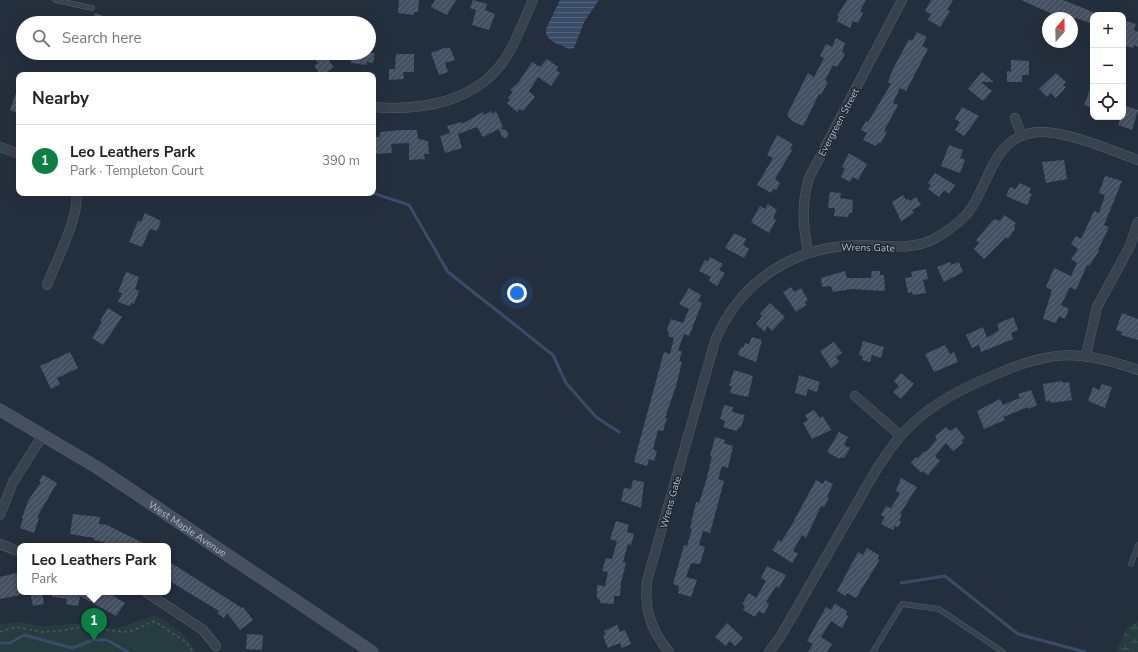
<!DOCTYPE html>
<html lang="en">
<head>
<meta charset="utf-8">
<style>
	:root { --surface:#fff; --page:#f6f6f6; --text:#222; --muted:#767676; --line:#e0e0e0; --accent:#0b8043 }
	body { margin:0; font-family:"Nunito Sans",sans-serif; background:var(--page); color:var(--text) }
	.controls { position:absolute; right:12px; top:12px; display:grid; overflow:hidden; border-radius:8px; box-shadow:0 4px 16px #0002 }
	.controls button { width:36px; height:36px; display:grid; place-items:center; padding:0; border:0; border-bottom:1px solid var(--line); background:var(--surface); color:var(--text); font:20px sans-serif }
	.compass { position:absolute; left:1042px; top:12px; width:36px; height:36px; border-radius:50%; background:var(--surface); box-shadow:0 4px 16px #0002; rotate:20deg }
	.you { position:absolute; left:517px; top:293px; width:14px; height:14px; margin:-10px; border:3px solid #fff; border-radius:50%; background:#1a73e8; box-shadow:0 0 0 6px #1a73e833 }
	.badge { display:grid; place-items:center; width:26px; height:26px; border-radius:50%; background:var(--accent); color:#fff; font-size:13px; font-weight:700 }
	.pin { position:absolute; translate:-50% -33px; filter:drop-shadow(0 1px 2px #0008) }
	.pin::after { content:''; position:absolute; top:21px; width:14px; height:12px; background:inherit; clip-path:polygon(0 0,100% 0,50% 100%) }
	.popup { position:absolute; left:17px; top:543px; width:154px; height:52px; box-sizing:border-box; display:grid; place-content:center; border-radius:8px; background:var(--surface); filter:drop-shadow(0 1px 3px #0005); font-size:13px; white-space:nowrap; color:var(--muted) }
	.popup b { font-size:15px; color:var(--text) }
	.popup::after { content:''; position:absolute; left:50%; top:100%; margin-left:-8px; border:8px solid transparent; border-top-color:var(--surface) }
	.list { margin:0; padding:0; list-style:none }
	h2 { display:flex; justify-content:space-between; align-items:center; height:52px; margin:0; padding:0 16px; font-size:17px }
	h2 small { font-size:13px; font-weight:400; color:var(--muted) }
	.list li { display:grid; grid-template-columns:26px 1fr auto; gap:12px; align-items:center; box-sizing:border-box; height:72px; padding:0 16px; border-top:1px solid var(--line) }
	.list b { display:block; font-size:15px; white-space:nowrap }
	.list p { margin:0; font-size:13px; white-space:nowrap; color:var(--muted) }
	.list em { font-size:13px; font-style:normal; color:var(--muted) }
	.icon { flex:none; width:22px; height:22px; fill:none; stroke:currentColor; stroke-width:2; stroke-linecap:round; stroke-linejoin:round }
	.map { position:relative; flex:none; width:1138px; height:652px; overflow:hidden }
	.search { position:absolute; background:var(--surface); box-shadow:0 4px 16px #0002; left:16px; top:16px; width:360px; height:44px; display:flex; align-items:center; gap:10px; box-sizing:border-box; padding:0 14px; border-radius:22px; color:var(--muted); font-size:15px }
	.panel { position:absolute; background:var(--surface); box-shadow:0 4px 16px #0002; left:16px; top:72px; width:360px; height:124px; border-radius:8px }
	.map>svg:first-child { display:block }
	.green { fill:#263c3f }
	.wetland { fill:url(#wetland-marsh) }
	.water { fill:url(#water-rules) }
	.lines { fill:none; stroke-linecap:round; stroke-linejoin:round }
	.stream { stroke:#394c67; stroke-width:3 }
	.building { fill:url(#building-hatch) }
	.service-casing { stroke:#565f6c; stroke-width:5.5 }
	.minor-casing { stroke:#565f6c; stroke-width:10 }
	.secondary-casing { stroke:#565f6c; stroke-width:13 }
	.path { stroke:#44595c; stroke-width:1.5; stroke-dasharray:3 3; stroke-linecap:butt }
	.service { stroke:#38414e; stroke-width:4.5 }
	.minor { stroke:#38414e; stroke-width:9 }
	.secondary { stroke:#465061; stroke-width:12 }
	.labels { text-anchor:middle; stroke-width:3; stroke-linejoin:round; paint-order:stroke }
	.street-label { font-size:10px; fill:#b4bcc9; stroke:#1d2633 }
</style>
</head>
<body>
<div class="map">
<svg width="1138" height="652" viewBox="0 0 1138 652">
	<defs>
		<pattern id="wetland-marsh" width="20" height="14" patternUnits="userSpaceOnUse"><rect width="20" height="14" fill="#263c3f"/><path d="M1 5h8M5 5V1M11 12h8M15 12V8" fill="none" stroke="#435659"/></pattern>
		<pattern id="water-rules" width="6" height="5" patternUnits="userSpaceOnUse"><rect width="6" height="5" fill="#394c67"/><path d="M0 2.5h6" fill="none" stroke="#53647b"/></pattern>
		<pattern id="building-hatch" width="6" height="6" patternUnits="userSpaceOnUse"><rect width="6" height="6" fill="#455162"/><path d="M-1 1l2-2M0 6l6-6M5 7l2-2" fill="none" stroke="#5d6877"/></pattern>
	</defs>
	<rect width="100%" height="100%" fill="#242f3e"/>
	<polygon class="green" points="155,615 180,631 197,652 0,652 0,624 20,622 44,626 83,623 115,629"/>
	<polygon class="wetland" points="1138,621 1138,652 1116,652 1127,628"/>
	<path class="water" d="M560,0H599L584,22L574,48L569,49C560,44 545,42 546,29Z"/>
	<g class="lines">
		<g class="stream">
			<polyline points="373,193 409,205 448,272 553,355 566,383 596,417 619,432"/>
			<polyline points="901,583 945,576 1018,634 1085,652"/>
			<polyline points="0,643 10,643 24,635 72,648 93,640 107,640 128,652"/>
		</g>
	</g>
	<g class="building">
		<polygon points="399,0 419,0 418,12 414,12 413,15 398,13"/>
		<polygon points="435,0 456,0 447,15 431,7"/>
		<polygon points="473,0 487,4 485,10 495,14 489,30 472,25 476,10 470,8"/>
		<polygon points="847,0 866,0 860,11 863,13 858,23 853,21 850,28 837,21 839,17 837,16"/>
		<polygon points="931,0 953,0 947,10 950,11 940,27 928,20 931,14 925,11"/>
		<polygon points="1021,0 1063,0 1093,12 1093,24 1076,18 1061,18"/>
		<polygon points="95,13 119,22 119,23 92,23"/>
		<polygon points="1126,21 1136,24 1134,30 1138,32 1138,47 1134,45 1133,48 1129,47 1123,45 1123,31"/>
		<polygon points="917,32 927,37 922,46 928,49 906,91 900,88 893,103 898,105 884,131 887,132 880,144 878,142 876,146 863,140 867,133 861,130 866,121 868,122 891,84 888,82 892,71 909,39 912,41"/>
		<polygon points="836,38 845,43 842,52 845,54 837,67 833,65 825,80 828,82 821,95 819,94 803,126 792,121 787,115 808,73 814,77 824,58 820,56 826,44 832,47"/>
		<polygon points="444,48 450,48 455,60 445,63 448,72 439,75 431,53"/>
		<polygon points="311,53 323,53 334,67 324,75 321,75 314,66 318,63"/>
		<polygon points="353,53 375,53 373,63 367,62 367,65 351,63"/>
		<polygon points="396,54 414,54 414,72 403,72 404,79 389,80 389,69 395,69"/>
		<polygon points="547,59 558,67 556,70 560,73 551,86 538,77 529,91 535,97 523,111 520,109 517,112 507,103 510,100 508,98 513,92 510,90 518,83 532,62 540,67"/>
		<polygon points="1011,60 1029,61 1029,75 1022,75 1022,82 1007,82 1007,71 1011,72"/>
		<polygon points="982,72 994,82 981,82 992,91 983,101 968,89"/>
		<polygon points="1056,73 1066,82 1063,85 1066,87 1056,98 1051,93 1047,97 1039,89"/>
		<polygon points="1092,84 1093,84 1093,108 1084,105"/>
		<polygon points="18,87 19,87 19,113 10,110"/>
		<polygon points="1123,105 1138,110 1132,130 1118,125 1121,117 1123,117"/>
		<polygon points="962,107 979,116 964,136 955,130 960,122 955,119"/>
		<polygon points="491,111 492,114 496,111 503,127 500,128 507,131 508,133 507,138 502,137 499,129 483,137 477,127 458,134 462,148 445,153 440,136 450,133 447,126 462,122 462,124 483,112 484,115"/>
		<polygon points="402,130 417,130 418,139 428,141 429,154 424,154 425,159 409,160 409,143 391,144 392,153 373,154 373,137 380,137 380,132"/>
		<polygon points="777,135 793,144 790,149 792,150 775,179 780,183 776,190 773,189 771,193 757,185 773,158 767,155"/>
		<polygon points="949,145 963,150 960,158 965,160 960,173 941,166"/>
		<polygon points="849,153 867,164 858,180 853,177 850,182 841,177 845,168 842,167"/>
		<polygon points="1064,160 1067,179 1046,183 1042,162"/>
		<polygon points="935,173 955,185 949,194 944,190 939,197 928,189 931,185 928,183"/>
		<polygon points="1105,176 1122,181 1104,225 1109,227 1098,250 1099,251 1089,266 1087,265 1076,290 1070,287 1061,305 1069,309 1065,319 1059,316 1056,323 1043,319 1052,290 1046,287 1054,268 1071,276 1077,263 1071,259 1078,249 1071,244 1076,236 1081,239 1094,211 1099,213 1105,195 1099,193"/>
		<polygon points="1019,183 1031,188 1029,193 1032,194 1027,205 1006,196 1010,187 1016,189"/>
		<polygon points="830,192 841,193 840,198 853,200 852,213 849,213 848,217 834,216 835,208 828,208"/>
		<polygon points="903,195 906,200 908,199 910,201 916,197 921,205 912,210 914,213 901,221 892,202"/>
		<polygon points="768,204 777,210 773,218 776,220 769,233 751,222 760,206 765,209"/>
		<polygon points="145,213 161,221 157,231 150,229 142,247 129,242 138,221 141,222"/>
		<polygon points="1004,215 1016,223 1014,226 1015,229 1008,239 1006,237 984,259 974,249 979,243 976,240 994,219 1000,221"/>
		<polygon points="734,233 746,239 743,245 749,249 744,258 725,248"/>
		<polygon points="710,257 723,264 719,270 725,273 717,286 709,281 711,277 699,271 705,260 708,261"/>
		<polygon points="950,262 951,265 959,262 963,272 944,282 937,267"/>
		<polygon points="926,269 928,279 923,280 926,293 913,295 912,292 908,293 905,278 912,277 911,272"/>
		<polygon points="845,271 847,278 871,278 872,271 880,271 880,275 884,275 885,291 852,289 833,292 831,286 822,287 821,278"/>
		<polygon points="126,272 139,277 135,289 139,291 134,304 131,303 130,306 118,302 122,293 118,292"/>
		<polygon points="791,287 794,292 801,288 808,300 805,302 806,305 796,312 783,292"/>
		<polygon points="689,288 701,295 698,301 702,303 689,336 684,334 678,350 682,352 679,361 682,362 676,386 665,418 667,418 663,431 658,430 653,449 657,451 654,461 649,459 647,466 634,462 635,458 664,352 670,354 674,338 668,336 669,333 667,330 671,319 683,323 689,309 679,304"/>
		<polygon points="770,303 785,317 772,331 767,326 765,332 756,324 762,316 760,314"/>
		<polygon points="108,308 122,317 103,345 92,338 102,322 100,321"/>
		<polygon points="1122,313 1138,319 1138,340 1121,335 1122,332 1116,330"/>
		<polygon points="1013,317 1018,330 1011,333 1013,339 981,352 979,345 972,348 966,335 983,327 987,338 999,330 997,324"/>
		<polygon points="752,337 762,340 756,362 738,355 741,347 743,348 745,343 749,344"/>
		<polygon points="863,341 884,347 881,358 872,355 870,362 862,360 863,356 859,355"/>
		<polygon points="834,342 842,353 836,357 839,362 831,368 820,351"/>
		<polygon points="945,345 950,354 954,352 958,362 934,372 925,354"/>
		<polygon points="70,352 78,368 57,378 60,384 51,389 40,366"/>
		<polygon points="734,370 753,376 748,397 730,393 732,386 729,386"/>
		<polygon points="901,373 914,384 901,399 893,392 899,386 894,381"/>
		<polygon points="799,375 820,382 817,392 808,389 806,396 795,393"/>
		<polygon points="1062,381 1063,383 1069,382 1072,400 1051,403 1050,400 1046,402 1043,384"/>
		<polygon points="1102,384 1112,387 1105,408 1088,401 1093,387 1099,390"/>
		<polygon points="1031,390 1037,405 1029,409 1028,407 1003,417 1005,420 984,429 977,411 1000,399 1003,405 1020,398 1018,394"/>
		<polygon points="724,405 733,407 732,412 745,415 741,427 738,428 737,431 723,427 725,421 720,419"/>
		<polygon points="814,410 820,418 823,416 831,430 812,439 803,423 808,420 805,415"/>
		<polygon points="946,427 950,431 956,427 965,438 962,440 963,443 953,451 946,443 935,456 940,461 928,475 923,471 922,473 911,463 916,457 918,458 923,452 927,451 937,439 935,436"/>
		<polygon points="839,432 848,437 844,445 850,448 844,458 841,457 840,459 827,452"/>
		<polygon points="715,437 725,440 724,443 733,446 728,468 722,466 718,479 724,481 710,533 703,531 699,545 705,547 700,564 691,563 686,577 697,580 691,597 678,593 679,586 673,584 684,545 687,546 692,529 690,528 696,502 699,503 706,481 712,456 710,456"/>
		<polygon points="43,475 57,483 37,517 39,518 34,533 20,528 23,519 22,518 28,501 41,482 39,481"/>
		<polygon points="901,478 917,487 900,514 902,515 899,520 901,522 898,527 895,526 893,530 881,524 885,517 881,515 886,506 891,508 900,493 896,491"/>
		<polygon points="633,480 644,482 641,508 621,501 624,488 631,489"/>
		<polygon points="816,480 823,484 825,480 833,484 827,497 829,498 824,507 821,506 806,538 802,535 793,551 798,554 792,563 772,550 779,540 781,542 790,528"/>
		<polygon points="73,514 100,517 99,524 107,525 149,546 112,546 103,542 94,540 94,538 70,534"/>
		<polygon points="616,521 629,525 627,532 634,534 631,545 628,544 623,562 626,563 621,582 620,596 614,596 614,604 600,603 600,600 597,598 597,585 605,586 608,572 602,571 606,558 612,559 617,541 610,539"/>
		<polygon points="867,548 879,555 878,558 879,561 856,598 847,593 845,596 837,591 858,552 863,555"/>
		<polygon points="168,561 242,608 243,607 253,620 240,630 227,613 224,618 217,613 219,611 168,580"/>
		<polygon points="767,566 786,575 779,588 776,586 766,602 769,604 764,614 759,611 755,617 743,610 745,606 742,604 749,593 756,598 766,581 761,578"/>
		<polygon points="17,573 18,576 20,576 20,595 0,599 0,577"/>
		<polygon points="30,592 42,592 44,604 33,606"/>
		<polygon points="52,592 107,592 125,603 116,616 80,596 78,606 66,604 67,599 52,597"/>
		<polygon points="835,604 847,611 846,614 848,617 842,628 831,621 821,637 832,644 827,652 808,652 813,644 807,641 826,607 831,610"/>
		<polygon points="727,623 743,638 735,646 730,641 726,646 715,637"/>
		<polygon points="617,625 620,632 625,630 631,644 622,648 620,643 608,648 603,636 606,635 604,631"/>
		<polygon points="247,634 263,635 262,650 246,649"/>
	</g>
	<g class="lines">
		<defs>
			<g id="service">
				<polyline points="55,0 92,8"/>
				<polyline points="1131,564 1138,545"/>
				<polyline points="873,652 902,604 939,609 1003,652"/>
			</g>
			<g id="minor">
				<path d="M373,107C422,111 476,102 505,59C517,41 524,19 533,0"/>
				<polyline points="1015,118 1022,136"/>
				<polyline points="0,147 19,154"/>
				<path d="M808,252C803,226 801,204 809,178L902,0"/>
				<path d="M47,285C55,264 81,213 76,193"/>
				<polyline points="1086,355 1097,307 1130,246 1138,222"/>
				<polyline points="855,396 901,436"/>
				<polyline points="0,515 13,482 43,435"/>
				<polyline points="0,544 20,552"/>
				<polyline points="146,592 203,630 216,646"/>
				<path d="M669,652C651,630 644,610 647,581L715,341C741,280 794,246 860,245C885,245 910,251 934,239C945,233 957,224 966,215C989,189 990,141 1031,133C1059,127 1110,150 1138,160"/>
				<path d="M769,652L780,637C803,598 825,558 848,519C867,486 884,451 912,424C935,402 964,388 992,376C1050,350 1078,349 1138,370"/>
			</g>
			<g id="secondary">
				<path id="s1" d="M0,410L98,468L372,652"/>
			</g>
		</defs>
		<use href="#service" class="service-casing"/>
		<use href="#minor" class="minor-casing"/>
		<use href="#secondary" class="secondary-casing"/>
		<polyline class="path" points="0,632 16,627 43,632 59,631 81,627 125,632 134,630 154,621 186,642 193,652"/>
		<use href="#service" class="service"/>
		<use href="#minor" class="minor"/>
		<use href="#secondary" class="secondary"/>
	</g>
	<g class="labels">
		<g class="street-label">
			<text transform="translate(838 122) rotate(-62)" y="4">Evergreen Street</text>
			<text transform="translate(868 247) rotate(1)" y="4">Wrens Gate</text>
			<text transform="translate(670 502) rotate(-74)" y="4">Wrens Gate</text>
			<text dy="4" stroke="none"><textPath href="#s1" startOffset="222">West Maple Avenue</textPath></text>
		</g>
	</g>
</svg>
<div class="controls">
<button>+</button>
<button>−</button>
<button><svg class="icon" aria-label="locate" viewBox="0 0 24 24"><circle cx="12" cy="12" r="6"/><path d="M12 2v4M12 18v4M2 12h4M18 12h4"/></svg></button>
</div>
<svg class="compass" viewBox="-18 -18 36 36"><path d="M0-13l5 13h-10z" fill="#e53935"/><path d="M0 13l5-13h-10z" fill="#767676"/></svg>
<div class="you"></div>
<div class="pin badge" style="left:94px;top:641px">1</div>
<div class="popup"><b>Leo Leathers Park</b>Park</div>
<div class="search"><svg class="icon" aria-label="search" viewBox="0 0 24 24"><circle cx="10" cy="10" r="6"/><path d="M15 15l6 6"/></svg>Search here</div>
<section class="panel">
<h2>Nearby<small></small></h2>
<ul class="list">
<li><span class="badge">1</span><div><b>Leo Leathers Park</b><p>Park · Templeton Court</p></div><em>390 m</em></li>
</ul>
</section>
</div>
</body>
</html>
